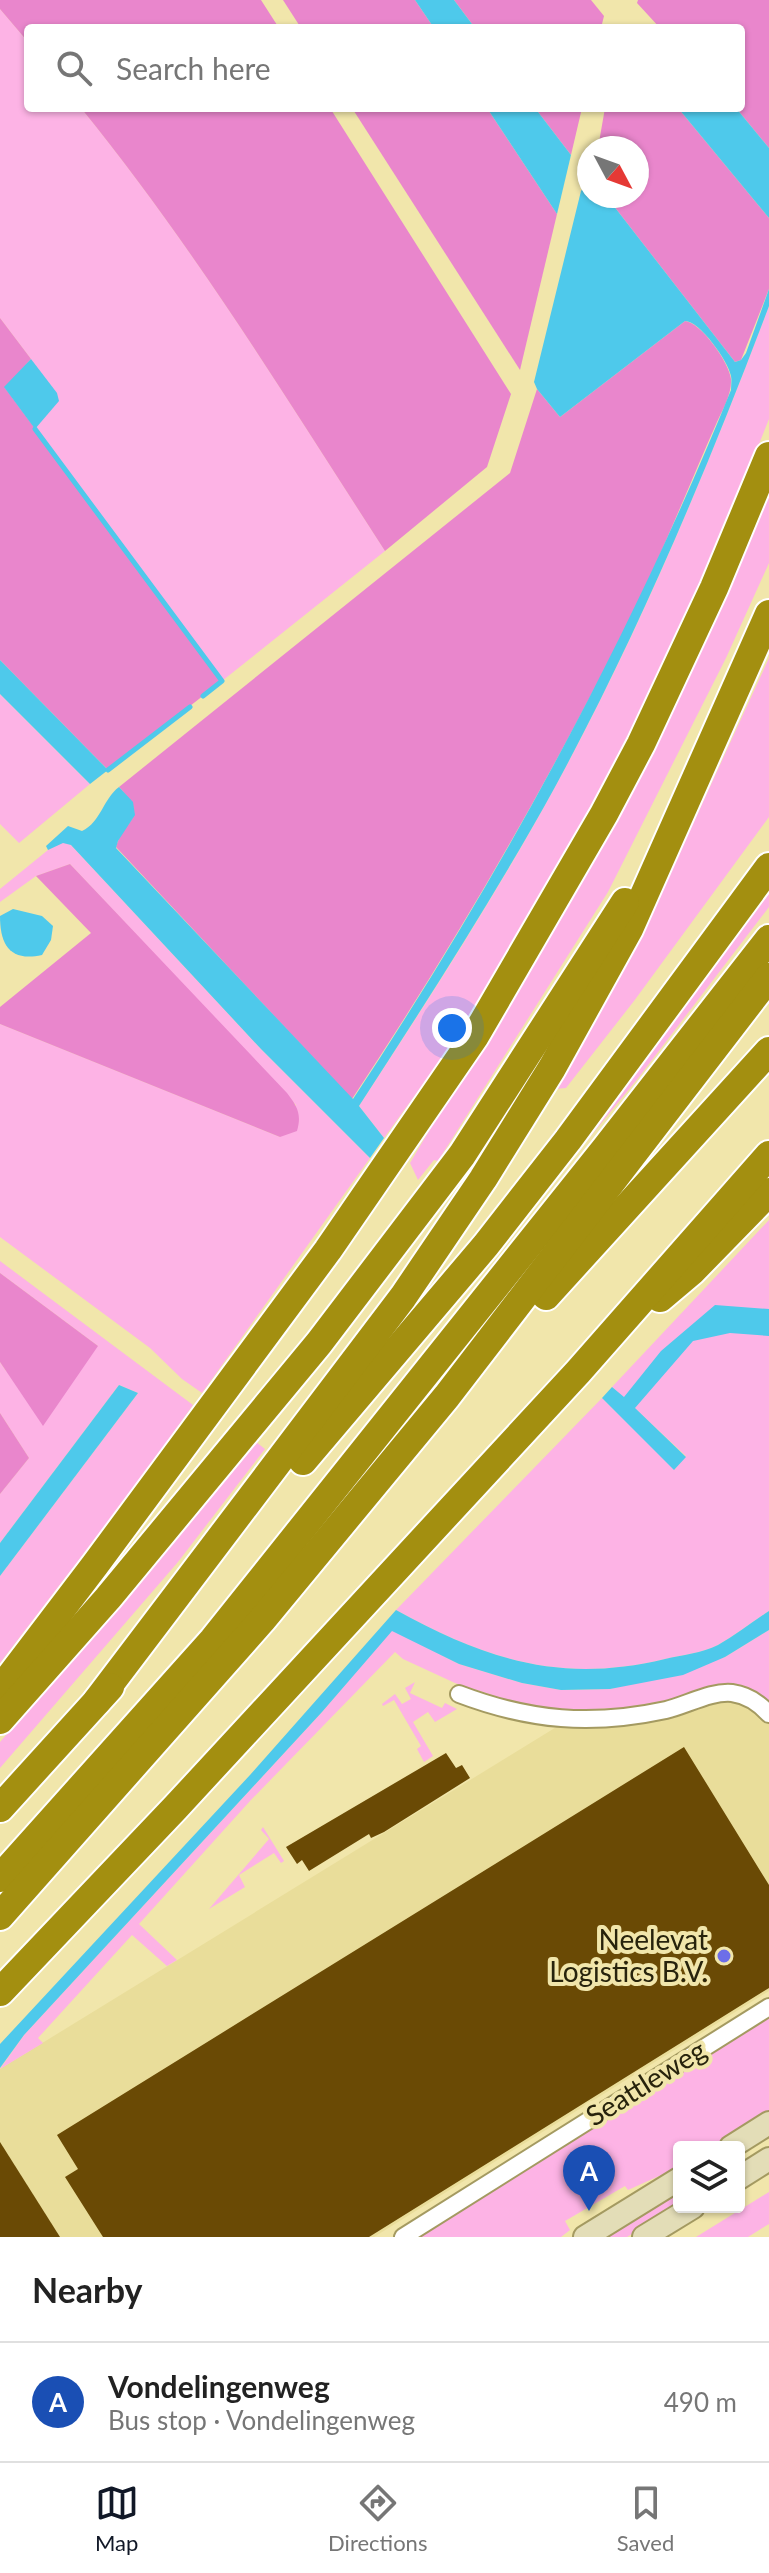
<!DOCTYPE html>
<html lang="en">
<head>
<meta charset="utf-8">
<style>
	:root { --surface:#fff; --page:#f6f6f6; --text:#222; --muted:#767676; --line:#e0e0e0; --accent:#111827 }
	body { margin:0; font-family:Lato,sans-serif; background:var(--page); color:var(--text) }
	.controls { position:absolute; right:24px; bottom:24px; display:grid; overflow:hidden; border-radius:8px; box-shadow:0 2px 6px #0004 }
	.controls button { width:72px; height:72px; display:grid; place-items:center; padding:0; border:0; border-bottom:2px solid var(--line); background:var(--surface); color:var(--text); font:40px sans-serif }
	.compass { position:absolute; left:577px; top:136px; width:72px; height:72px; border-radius:50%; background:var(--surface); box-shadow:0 2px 6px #0004; rotate:131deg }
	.you { position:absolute; left:452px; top:1028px; width:28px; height:28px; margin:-20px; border:6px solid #fff; border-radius:50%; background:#1a73e8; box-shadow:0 0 0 12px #1a73e833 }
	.badge { display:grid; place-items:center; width:52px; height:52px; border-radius:50%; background:var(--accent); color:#fff; font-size:26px; font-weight:700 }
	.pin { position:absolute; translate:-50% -66px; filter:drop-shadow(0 2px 4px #0008) }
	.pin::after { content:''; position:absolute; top:42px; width:28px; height:24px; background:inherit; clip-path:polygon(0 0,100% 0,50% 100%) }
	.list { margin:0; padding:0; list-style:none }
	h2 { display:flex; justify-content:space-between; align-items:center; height:104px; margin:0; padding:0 32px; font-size:34px }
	h2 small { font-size:26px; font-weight:400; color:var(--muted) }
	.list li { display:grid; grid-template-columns:52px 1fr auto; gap:24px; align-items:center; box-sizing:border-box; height:120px; padding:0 32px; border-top:2px solid var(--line) }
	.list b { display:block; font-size:30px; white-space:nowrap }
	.list p { margin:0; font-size:26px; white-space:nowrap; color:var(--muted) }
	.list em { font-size:26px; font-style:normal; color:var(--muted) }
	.icon { flex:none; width:44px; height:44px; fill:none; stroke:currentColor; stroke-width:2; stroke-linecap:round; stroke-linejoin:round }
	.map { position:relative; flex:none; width:769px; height:2237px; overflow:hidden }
	.search { position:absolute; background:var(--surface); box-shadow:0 2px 6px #0004; left:24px; right:24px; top:24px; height:88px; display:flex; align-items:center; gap:20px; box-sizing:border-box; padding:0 28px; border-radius:8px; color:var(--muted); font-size:30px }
	.sheet { height:224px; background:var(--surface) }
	nav { display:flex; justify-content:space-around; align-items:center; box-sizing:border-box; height:112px; border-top:2px solid var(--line); background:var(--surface); font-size:22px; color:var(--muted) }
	nav a { display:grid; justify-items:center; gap:4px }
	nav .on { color:var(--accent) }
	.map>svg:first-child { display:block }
	.built { fill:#e9dd9a }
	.green { fill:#fdb3e5 }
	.forest { fill:#e986cc }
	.water { fill:#4ec9eb }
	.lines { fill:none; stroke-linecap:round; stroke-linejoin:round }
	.stream { stroke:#4ec9eb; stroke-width:5 }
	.building { fill:#6a4a05 }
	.minor-casing { stroke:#a49a61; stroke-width:20 }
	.secondary-casing { stroke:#a49a61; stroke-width:26 }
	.motorway-casing { stroke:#fff; stroke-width:32 }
	.minor { stroke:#fff; stroke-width:16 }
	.secondary { stroke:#e3ddb7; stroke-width:22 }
	.motorway { stroke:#a38f10; stroke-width:28 }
	.poi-dot { fill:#6d6ee8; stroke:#f1e6ab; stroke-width:3 }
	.labels { text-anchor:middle; stroke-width:8; stroke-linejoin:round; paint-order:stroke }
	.poi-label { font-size:28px; fill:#27230c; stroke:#f1e6ab; text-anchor:end }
	.street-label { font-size:28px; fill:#27230c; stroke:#f1e6ab }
</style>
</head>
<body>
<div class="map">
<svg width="769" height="2237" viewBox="0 0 769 2237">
	<rect width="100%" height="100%" fill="#f1e6ab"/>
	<polygon class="built" points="726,1700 737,1701 757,1710 769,1723 769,1991 374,2237 0,2237 0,2069 558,1726 625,1725 700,1709"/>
	<g class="green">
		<path d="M0,9L28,42V108H81C194,247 288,401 385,551L222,681L4,387L31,359L0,318Z"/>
		<path d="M769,306V419L697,599L557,876L486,997L384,1138L359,1106C427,1002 495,897 555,787C639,633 707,470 769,306Z"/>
		<polygon points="769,487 769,563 726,658 608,892 438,1161 434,1160 418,1180 410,1163 468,1065"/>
		<polygon points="769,658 769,817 634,1001 566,1088 555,1089 648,922"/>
		<polygon points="0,694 90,784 19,843 0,824"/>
		<polygon points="63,842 71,845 261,1049 370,1158 202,1393 182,1379 150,1348 0,1237 0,1024 280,1137 296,1105 70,864 36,876 0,902 0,889 48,850"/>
		<polygon points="769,881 769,907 639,1077 580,1149 629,1069"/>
		<path d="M769,1220V1611C752,1622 736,1635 718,1645C702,1653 682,1655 665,1659C561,1684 487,1660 396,1610L602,1398L675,1469L686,1456L612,1387Z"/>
		<polygon points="0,1261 193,1405 134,1488 0,1663 0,1576 138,1393 119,1385 0,1543 0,1494 29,1458 0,1413 0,1362 6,1371 98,1346 0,1273"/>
		<polygon points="256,1442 265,1449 178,1562 0,1768 0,1742 140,1582"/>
		<polygon points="392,1630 459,1664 522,1683 561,1690 610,1689 725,1657 769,1630 769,1705 748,1687 730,1683 674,1699 623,1708 566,1710 532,1708 455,1683 403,1659 395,1652 250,1801 139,1924 177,1960 167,1966 132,1935 38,2038 43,2043 0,2069 24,2035 322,1712"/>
		<polygon points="415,1682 410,1693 442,1708 445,1703 457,1709 435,1722 428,1712 413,1722 433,1756 424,1762 417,1749 421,1746 394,1700 383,1706 382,1704 395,1694 402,1704 411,1699 405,1688"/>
		<polygon points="263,1827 284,1861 281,1863 274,1853 239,1875 245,1887 209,1909 269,1839 261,1830"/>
		<polygon points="769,2018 769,2112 712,2147 679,2147 679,2167 628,2190 625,2186 565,2221 570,2230 561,2237 419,2237"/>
		<polygon points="679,2190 679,2205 627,2237 603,2237"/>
		<polygon points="769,2192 769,2224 748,2237 696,2237"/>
	</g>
	<g class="forest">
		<polygon points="0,0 261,0 279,28 28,28 28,42 0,9"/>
		<polygon points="283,0 415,0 434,28 301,28"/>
		<polygon points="454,0 591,0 604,16 601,28 475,28"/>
		<polygon points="638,0 769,0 769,148 736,108 741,108 741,28 660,28 637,3"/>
		<path d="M81,108H330L511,394L487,467L385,551C288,401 194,247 81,108Z"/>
		<polygon points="352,108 487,108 557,214 520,370"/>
		<polygon points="535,108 582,108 571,155"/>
		<polygon points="605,108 678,108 769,218 769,289 741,360 735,362 606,196 637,196 637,148 598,148"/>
		<polygon points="0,318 31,359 5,388 222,681 108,770 0,660"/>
		<path d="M685,321C701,322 730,364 731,379C732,394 723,409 717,422C687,490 659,561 626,627C544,790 453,947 352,1099L116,847C125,816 150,821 119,787L510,473L537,389L560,417Z"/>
		<path d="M70,864L287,1093C297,1106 302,1114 297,1131L280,1137L0,1024V1007L91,933L36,876Z"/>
		<polygon points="0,1273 98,1346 43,1426 0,1362"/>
		<polygon points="0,1413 29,1458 0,1494"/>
	</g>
	<g class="water">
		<polygon points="415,0 454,0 475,28 434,28"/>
		<polygon points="487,108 535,108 571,155 557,214"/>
		<polygon points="678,108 736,108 769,148 769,218"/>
		<path d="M589,181V196H606L735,362L741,360L746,353L769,289V306C707,470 639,632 555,787C495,896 427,1001 359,1106L384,1138L370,1158L261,1049L71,845L63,843L48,850L46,846L68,826L82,831C101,822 103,799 119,787L133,802L135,815L118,841L116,848L353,1099C501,875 630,639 731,390C731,385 732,381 731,376C728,361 700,321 685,321L560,417L537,389L534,382L581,191Z"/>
		<polygon points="31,359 57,393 59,401 35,429 4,387"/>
		<polygon points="0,660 108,770 90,784 0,694"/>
		<path d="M13,909L42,916L53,926L51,940L42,955C10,962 0,945 0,916Z"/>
		<polygon points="715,1305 769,1309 769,1336 730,1333 693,1341 635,1408 686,1457 674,1470 602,1398 612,1387 624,1397 661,1351"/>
		<polygon points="119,1385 138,1393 0,1576 0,1543"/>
		<path d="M396,1610C487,1660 561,1684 665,1659C682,1655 702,1653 718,1645C736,1635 752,1622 769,1611V1630L725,1657L683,1675L610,1689L561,1690L522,1683L459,1664L392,1631L322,1712L24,2035L0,2068V2044L250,1775Z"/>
	</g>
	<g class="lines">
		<g class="stream">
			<polyline points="35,429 222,681 203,696"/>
			<polyline points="108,770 190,707"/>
		</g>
	</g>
	<g class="building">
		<polygon points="684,1747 769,1885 769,1988 369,2237 103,2237 65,2177 78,2169 57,2135"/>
		<polygon points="446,1753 456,1768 462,1765 470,1778 384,1832 371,1838 369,1834 309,1871 302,1860 297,1864 286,1847"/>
		<polygon points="0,2142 60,2237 0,2237"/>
	</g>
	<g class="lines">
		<defs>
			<g id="minor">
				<path d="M459,1694C530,1721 592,1726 666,1710C687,1705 711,1691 732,1693C747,1695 759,1703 769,1714"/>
				<polyline points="403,2237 769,2007"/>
			</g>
			<g id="secondary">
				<polyline points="731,2147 769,2123"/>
				<polyline points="739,2178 769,2159"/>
				<polyline points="585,2237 679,2179"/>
				<polyline points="644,2237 693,2207"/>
			</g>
			<g id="motorway">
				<polyline points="546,1296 769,1051"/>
				<polyline points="660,1298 692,1271 769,1192"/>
				<polyline points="303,1461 486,1245 568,1140 769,867"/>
				<polyline points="0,1690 95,1565 328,1250 475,1036 604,814 641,744 714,588 769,456"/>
				<polyline points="97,1701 403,1297 483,1179 552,1068 629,929 769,614"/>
				<polyline points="0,1720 108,1598 319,1343 462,1155 625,902"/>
				<polyline points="0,1808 110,1687"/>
				<polyline points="0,1878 213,1640 605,1149 769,939"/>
				<polyline points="0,1916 262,1620 447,1396 769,977"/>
				<polyline points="0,1992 175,1808 578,1372 769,1155"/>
			</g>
		</defs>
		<use href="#minor" class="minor-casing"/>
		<use href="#secondary" class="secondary-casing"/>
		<use href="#motorway" class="motorway-casing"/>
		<use href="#minor" class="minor"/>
		<use href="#secondary" class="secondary"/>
		<use href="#motorway" class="motorway"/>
	</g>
	<circle class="poi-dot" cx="724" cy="1956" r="8"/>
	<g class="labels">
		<g class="poi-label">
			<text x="708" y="1950">Neelevat<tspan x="708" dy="32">Logistics B.V.</tspan></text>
		</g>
		<g class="street-label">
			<text transform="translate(646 2083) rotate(-32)" y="10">Seattleweg</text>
		</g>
	</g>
</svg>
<div class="controls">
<button><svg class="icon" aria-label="layers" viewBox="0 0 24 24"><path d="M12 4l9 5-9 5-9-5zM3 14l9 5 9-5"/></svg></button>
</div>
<svg class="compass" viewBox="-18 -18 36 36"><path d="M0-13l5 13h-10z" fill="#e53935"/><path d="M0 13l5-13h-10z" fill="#767676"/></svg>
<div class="you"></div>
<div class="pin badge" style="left:589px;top:2211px;background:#1a4fb4">A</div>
<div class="search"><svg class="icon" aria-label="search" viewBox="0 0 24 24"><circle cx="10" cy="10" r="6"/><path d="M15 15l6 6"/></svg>Search here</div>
</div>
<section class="sheet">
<h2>Nearby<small></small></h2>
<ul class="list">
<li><span class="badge" style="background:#1a4fb4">A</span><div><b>Vondelingenweg</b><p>Bus stop · Vondelingenweg</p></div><em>490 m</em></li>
</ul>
</section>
<nav>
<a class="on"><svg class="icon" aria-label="map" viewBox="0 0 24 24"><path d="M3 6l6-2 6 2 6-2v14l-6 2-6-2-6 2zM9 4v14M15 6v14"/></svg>Map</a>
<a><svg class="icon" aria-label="directions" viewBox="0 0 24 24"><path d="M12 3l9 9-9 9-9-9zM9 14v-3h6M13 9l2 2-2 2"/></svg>Directions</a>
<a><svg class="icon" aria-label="saved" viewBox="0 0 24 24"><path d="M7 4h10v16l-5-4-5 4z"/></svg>Saved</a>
</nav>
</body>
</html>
